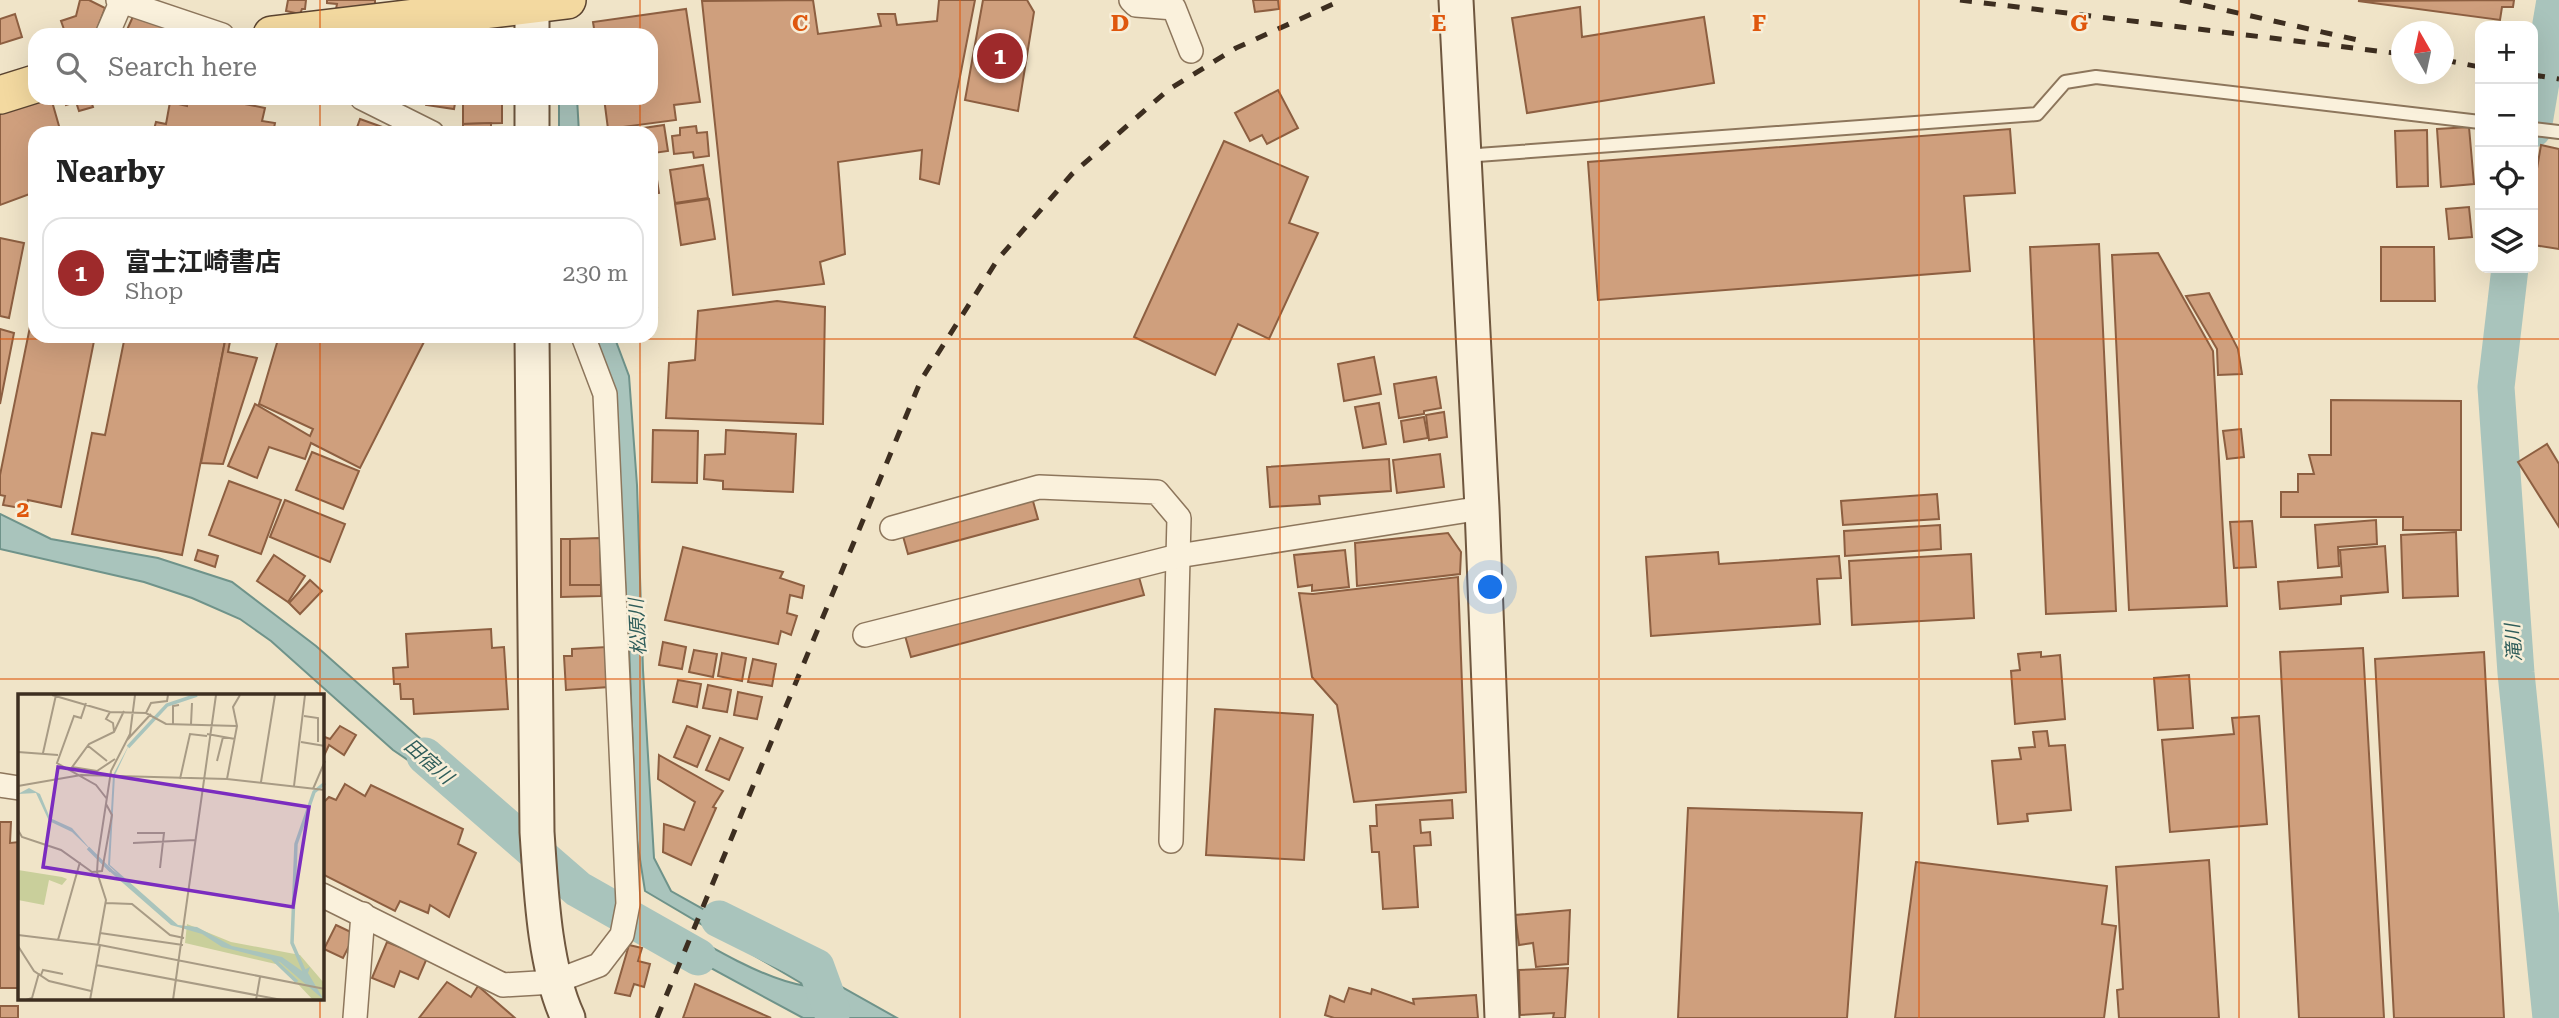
<!DOCTYPE html>
<html lang="en">
<head>
<meta charset="utf-8">
<style>
	:root { --surface:#fff; --page:#f6f6f6; --text:#222; --muted:#767676; --line:#e0e0e0; --accent:#9e2a2b }
	body { margin:0; font-family:"Roboto Serif","Noto Sans JP",serif; background:var(--page); color:var(--text) }
	.controls { position:absolute; right:21px; top:21px; display:grid; overflow:hidden; border-radius:14px; box-shadow:0 7px 28px #0002 }
	.controls button { width:63px; height:63px; display:grid; place-items:center; padding:0; border:0; border-bottom:2px solid var(--line); background:var(--surface); color:var(--text); font:35px sans-serif }
	.compass { position:absolute; left:2391px; top:21px; width:63px; height:63px; border-radius:50%; background:var(--surface); box-shadow:0 7px 28px #0002; rotate:351deg }
	.you { position:absolute; left:1491px; top:588px; width:24px; height:24px; margin:-18px; border:5px solid #fff; border-radius:50%; background:#1a73e8; box-shadow:0 0 0 10px #1a73e833 }
	.badge { display:grid; place-items:center; width:46px; height:46px; border-radius:50%; background:var(--accent); color:#fff; font-size:23px; font-weight:700 }
	.pin { position:absolute; translate:-50% -50%; border:4px solid #fff; box-shadow:0 2px 7px #0006 }
	.list { margin:0; padding:0; list-style:none }
	h2 { display:flex; justify-content:space-between; align-items:center; height:91px; margin:0; padding:0 28px; font-size:30px }
	h2 small { font-size:23px; font-weight:400; color:var(--muted) }
	.list li { display:grid; grid-template-columns:46px 1fr auto; gap:21px; align-items:center; box-sizing:border-box; height:112px; margin:0 14px 14px; padding:0 14px; border:2px solid var(--line); border-radius:21px }
	.list b { display:block; font-size:26px; white-space:nowrap }
	.list p { margin:0; font-size:23px; white-space:nowrap; color:var(--muted) }
	.list em { font-size:23px; font-style:normal; color:var(--muted) }
	.icon { flex:none; width:38px; height:38px; fill:none; stroke:currentColor; stroke-width:2; stroke-linecap:round; stroke-linejoin:round }
	.map { position:relative; flex:none; width:2559px; height:1018px; overflow:hidden }
	.search { position:absolute; background:var(--surface); box-shadow:0 7px 28px #0002; left:28px; top:28px; width:630px; height:77px; display:flex; align-items:center; gap:18px; box-sizing:border-box; padding:0 24px; border-radius:21px; color:var(--muted); font-size:26px }
	.panel { position:absolute; background:var(--surface); box-shadow:0 7px 28px #0002; left:28px; top:126px; width:630px; height:217px; border-radius:21px }
	.map>svg:first-child { display:block }
	.water { fill:#a9c4bc; stroke:#6f938a; stroke-width:2 }
	.lines { fill:none; stroke-linecap:round; stroke-linejoin:round }
	.river { stroke:#a9c4bc; stroke-width:37 }
	.building { fill:#cf9f7d; stroke:#8d5f41; stroke-width:2 }
	.lane-casing { stroke:#8d765c; stroke-width:16 }
	.street-casing { stroke:#8d765c; stroke-width:26 }
	.secondary-casing { stroke:#6f573f; stroke-width:37 }
	.primary-casing { stroke:#5b4430; stroke-width:40 }
	.lane { stroke:#faf1dc; stroke-width:12 }
	.street { stroke:#faf1dc; stroke-width:23 }
	.secondary { stroke:#faf1dc; stroke-width:33 }
	.primary { stroke:#f3d9a0; stroke-width:37 }
	.rail { stroke:#3d2e20; stroke-width:5; stroke-dasharray:12 12; stroke-linecap:butt }
	.grid { fill:none; stroke:#df570d; stroke-width:2; stroke-opacity:0.55 }
	.labels { text-anchor:middle; stroke-width:5; stroke-linejoin:round; paint-order:stroke }
	.water-label { font-size:19px; font-style:italic; fill:#2f5d5a; stroke:#f7eed8 }
	.inset-river { fill:none; stroke:#a9c4bc; stroke-width:3.5 }
	.inset-road { fill:none; stroke:#a89b85; stroke-width:2 }
	.view { fill:#7b2cbf; fill-opacity:0.15; stroke:#7b2cbf; stroke-width:3.5 }
	.inset-edge { fill:none; stroke:#3d2e20; stroke-width:3.5 }
	.grid-label { font-size:23px; text-anchor:middle; font-weight:bold; fill:#df570d; stroke:#f7eed8; stroke-width:5; stroke-linejoin:round; paint-order:stroke }
</style>
</head>
<body>
<div class="map">
<svg width="2559" height="1018" viewBox="0 0 2559 1018">
	<rect width="100%" height="100%" fill="#f0e4c8"/>
	<g class="water">
		<polygon points="559,98 577,98 579,133 559,133"/>
		<path d="M594,336H614L629,376L637,485L643,670L654,858L671,891L897,1018H803L661,941L639,905C683,930 757,979 806,986L645,891L636,834L629,643L613,394Z"/>
		<polygon points="0,514 51,539 158,558 232,582 316,646 468,781 458,794 393,750 271,641 240,619 192,598 144,582 0,549"/>
	</g>
	<g class="lines">
		<g class="river">
			<polyline points="2533,129 2555,0"/>
			<polyline points="2510,268 2496,387 2516,673 2551,1018"/>
			<polyline points="425,756 578,889 698,957"/>
			<polyline points="719,919 816,967 832,1011"/>
		</g>
	</g>
	<g class="building">
		<polygon points="80,0 89,0 105,8 95,35 66,35 61,21 76,16"/>
		<polygon points="288,0 306,0 305,9 302,9 300,14 286,11"/>
		<polygon points="327,0 375,0 375,5 336,9 337,4 327,3"/>
		<polygon points="813,0 818,34 881,26 878,14 895,14 897,25 937,21 939,0 975,0 939,184 920,179 922,150 838,162 845,254 820,262 824,284 733,295 702,1"/>
		<polygon points="983,0 1027,0 1034,12 1018,111 965,100"/>
		<polygon points="1253,0 1278,0 1279,9 1255,12"/>
		<polygon points="2514,0 2513,7 2502,7 2500,20 2358,1"/>
		<polygon points="1580,7 1582,37 1704,17 1714,83 1527,113 1512,18"/>
		<polygon points="686,9 700,102 674,105 676,120 608,129 604,98 651,98 651,35 595,35 593,22"/>
		<polygon points="135,12 178,30 178,34 156,35 147,31 146,35 133,35 126,32"/>
		<polygon points="15,14 22,37 0,44 0,19"/>
		<polygon points="1278,90 1298,128 1267,144 1262,135 1250,141 1235,113"/>
		<polygon points="51,98 61,133 35,133 35,192 0,205 0,113"/>
		<polygon points="64,98 90,98 93,107 79,111 76,102 66,105"/>
		<polygon points="188,98 214,98 265,108 262,121 275,123 273,133 153,133 156,122 166,124 170,102 187,106"/>
		<polygon points="426,98 456,98 454,109 426,105"/>
		<polygon points="463,104 502,104 502,123 463,124"/>
		<polygon points="360,119 399,133 355,133"/>
		<polygon points="491,123 491,128 463,129 463,124"/>
		<polygon points="664,125 668,151 653,153 659,193 651,194 651,133 610,133"/>
		<polygon points="696,126 697,133 707,132 709,156 694,158 693,152 674,154 672,136 680,135 680,128"/>
		<polygon points="2469,127 2474,184 2441,187 2437,129"/>
		<polygon points="2010,129 2015,193 1964,196 1970,271 1598,300 1588,162"/>
		<polygon points="2427,130 2428,186 2397,187 2395,131"/>
		<polygon points="1224,141 1308,177 1289,223 1318,233 1269,339 1238,324 1215,375 1134,337"/>
		<polygon points="2541,145 2559,149 2559,249 2533,245 2533,192"/>
		<polygon points="703,165 708,198 675,203 670,170"/>
		<polygon points="709,199 715,239 681,245 675,204"/>
		<polygon points="2469,207 2472,237 2449,239 2446,209"/>
		<polygon points="0,238 24,243 9,318 0,316"/>
		<polygon points="2099,244 2116,611 2046,614 2030,247"/>
		<polygon points="2381,247 2434,247 2435,301 2381,301"/>
		<polygon points="2158,253 2213,351 2227,606 2129,610 2112,255"/>
		<polygon points="651,277 653,277 657,307 651,308"/>
		<polygon points="2209,293 2238,349 2242,374 2218,375 2217,349 2186,296"/>
		<polygon points="777,301 825,307 823,424 666,418 669,363 695,360 698,311"/>
		<polygon points="35,302 35,336 95,336 61,507 28,500 26,509 3,505 5,496 0,495 0,475"/>
		<polygon points="0,329 14,333 0,404"/>
		<polygon points="125,336 226,336 182,555 72,534 92,433 105,435"/>
		<polygon points="226,336 231,336 228,352 257,358 223,464 201,463"/>
		<polygon points="279,336 427,336 360,468 311,443 305,459 269,447 257,478 228,466 255,404 310,436 313,429 259,404"/>
		<polygon points="1374,357 1381,394 1344,401 1338,364"/>
		<polygon points="1436,377 1441,408 1424,411 1424,414 1399,418 1394,384"/>
		<polygon points="2331,400 2461,401 2461,530 2403,530 2403,517 2281,517 2281,492 2298,492 2298,474 2314,474 2309,455 2331,455"/>
		<polygon points="1379,403 1386,444 1363,448 1355,407"/>
		<polygon points="1444,412 1447,437 1429,440 1426,415"/>
		<polygon points="1424,417 1428,438 1404,442 1401,421"/>
		<polygon points="2241,429 2244,457 2227,459 2223,431"/>
		<polygon points="653,430 698,431 697,483 652,482"/>
		<polygon points="726,430 796,434 793,492 723,489 723,481 704,479 705,455 725,454"/>
		<polygon points="2547,444 2559,464 2559,527 2518,462"/>
		<polygon points="312,452 359,471 343,509 296,490"/>
		<polygon points="1440,454 1444,487 1397,493 1393,460"/>
		<polygon points="1389,459 1391,491 1319,496 1320,504 1270,507 1267,467"/>
		<polygon points="229,481 281,500 261,554 209,535"/>
		<polygon points="1031,494 1038,519 908,554 901,529"/>
		<polygon points="1937,494 1939,519 1843,525 1841,501"/>
		<polygon points="285,500 345,524 330,562 270,537"/>
		<polygon points="2376,520 2377,544 2338,547 2339,566 2318,568 2315,525"/>
		<polygon points="2252,521 2256,567 2234,568 2230,522"/>
		<polygon points="1940,525 1941,549 1845,556 1844,531"/>
		<polygon points="2456,532 2458,596 2403,598 2401,535"/>
		<polygon points="1448,533 1461,552 1460,574 1357,586 1355,543"/>
		<polygon points="600,538 601,585 570,585 570,539"/>
		<polygon points="561,539 570,539 570,585 601,585 601,596 561,597"/>
		<polygon points="2385,546 2388,592 2341,596 2341,604 2280,609 2278,582 2342,577 2340,550"/>
		<polygon points="683,547 783,572 780,578 804,586 802,598 790,595 787,613 797,616 791,635 781,631 778,644 665,620"/>
		<polygon points="198,550 218,556 215,567 195,560"/>
		<polygon points="1345,550 1349,587 1312,591 1312,585 1298,587 1294,555"/>
		<polygon points="1718,552 1719,564 1839,556 1841,578 1817,579 1820,624 1651,636 1646,557"/>
		<polygon points="1971,554 1974,618 1852,625 1849,561"/>
		<polygon points="274,555 305,576 288,602 257,581"/>
		<polygon points="1137,570 1144,595 911,657 904,632"/>
		<polygon points="1458,577 1466,792 1354,802 1337,705 1312,677 1299,593 1313,594"/>
		<polygon points="310,580 322,591 300,614 289,603"/>
		<polygon points="491,629 492,648 504,647 508,709 414,714 413,699 401,699 400,684 394,684 393,668 408,667 406,634"/>
		<polygon points="663,642 686,647 682,669 659,665"/>
		<polygon points="607,647 609,687 566,690 564,656 572,656 572,649"/>
		<polygon points="2363,648 2384,1018 2299,1018 2280,652"/>
		<polygon points="694,650 717,654 713,677 689,672"/>
		<polygon points="2041,652 2041,657 2060,655 2065,719 2015,724 2011,671 2020,670 2018,654"/>
		<polygon points="2484,652 2504,1018 2394,1018 2375,659"/>
		<polygon points="722,653 746,658 742,681 718,676"/>
		<polygon points="753,659 776,664 772,686 748,682"/>
		<polygon points="2189,675 2193,728 2158,730 2154,678"/>
		<polygon points="678,680 701,684 697,707 673,702"/>
		<polygon points="708,685 731,690 727,712 703,708"/>
		<polygon points="738,692 762,697 757,719 734,715"/>
		<polygon points="1215,709 1313,715 1304,860 1206,855"/>
		<polygon points="2259,716 2267,824 2170,832 2162,740 2234,734 2232,718"/>
		<polygon points="340,726 356,735 344,755 329,745 322,760 322,736 330,739"/>
		<polygon points="687,726 710,736 697,767 674,757"/>
		<polygon points="2047,731 2049,746 2065,745 2071,810 2027,814 2028,821 1998,824 1992,761 2021,759 2019,748 2035,747 2033,732"/>
		<polygon points="720,738 743,748 729,780 706,770"/>
		<polygon points="659,755 723,791 713,807 716,808 691,865 663,852 664,824 684,830 695,802 658,779"/>
		<polygon points="345,784 365,796 371,785 463,829 458,844 476,853 449,917 430,905 428,913 400,901 395,911 322,874 322,804 329,797 336,800"/>
		<polygon points="1452,800 1453,818 1420,820 1421,833 1430,832 1431,845 1414,846 1418,907 1383,909 1379,852 1372,852 1370,826 1377,826 1376,805"/>
		<polygon points="1688,808 1862,813 1847,1018 1678,1018"/>
		<polygon points="0,822 11,822 10,843 19,842 19,988 0,988"/>
		<polygon points="2209,860 2219,1018 2119,1018 2117,990 2123,989 2116,867"/>
		<polygon points="1916,862 2107,886 2102,924 2116,926 2104,1018 1895,1018"/>
		<polygon points="1570,910 1568,964 1536,967 1533,943 1519,945 1515,915"/>
		<polygon points="336,925 355,934 343,958 324,949"/>
		<polygon points="387,942 427,958 418,979 400,971 394,987 372,978"/>
		<polygon points="629,945 642,948 638,961 650,964 644,987 634,984 630,996 615,993"/>
		<polygon points="1568,968 1565,1018 1553,1018 1554,1013 1520,1015 1519,970"/>
		<polygon points="447,982 471,997 478,986 515,1018 419,1018"/>
		<polygon points="695,984 771,1018 683,1018"/>
		<polygon points="1349,988 1371,994 1372,989 1414,1004 1413,999 1476,995 1478,1018 1334,1018 1325,1015 1330,996 1344,1002"/>
		<rect x="0" y="1006" width="18" height="12"/>
	</g>
	<g class="lines">
		<defs>
			<g id="lane">
				<polyline points="2533,129 2559,132"/>
				<polyline points="1464,156 2037,114 2065,82 2096,77 2480,122"/>
			</g>
			<g id="street">
				<polyline points="118,0 222,35"/>
				<polyline points="1131,0 1136,5 1174,8 1191,51"/>
				<polyline points="107,35 122,0"/>
				<polyline points="362,98 432,133"/>
				<polyline points="892,528 1039,487 1157,492 1179,518 1171,841"/>
				<polyline points="865,635 1178,556 1482,508"/>
				<polyline points="0,785 19,788"/>
				<polyline points="322,895 503,985 554,982 599,965 622,935 628,904 605,394 583,336"/>
				<polyline points="355,1018 363,914"/>
			</g>
			<g id="secondary">
				<polyline points="1456,0 1482,508 1502,1018"/>
				<polyline points="532,35 532,0"/>
				<polyline points="532,133 532,98"/>
				<path d="M532,336L537,832C541,890 544,966 568,1018"/>
			</g>
			<g id="primary">
				<polyline points="272,35 567,0"/>
				<polyline points="0,95 35,84"/>
			</g>
		</defs>
		<use href="#lane" class="lane-casing"/>
		<use href="#street" class="street-casing"/>
		<use href="#secondary" class="secondary-casing"/>
		<use href="#primary" class="primary-casing"/>
		<use href="#lane" class="lane"/>
		<use href="#street" class="street"/>
		<use href="#secondary" class="secondary"/>
		<use href="#primary" class="primary"/>
		<g class="rail">
			<polyline points="1960,0 2402,54"/>
			<polyline points="2180,0 2358,40"/>
			<polyline points="2444,60 2480,67"/>
			<polyline points="2533,75 2559,79"/>
			<polyline points="657,1018 921,380 998,259 1072,174 1168,90 1236,48 1342,0"/>
		</g>
	</g>
	<path class="grid" d="M320,0V35M640,0V35M960,0V1018M1280,0V1018M1599,0V1018M1919,0V1018M2239,0V1018M320,98V133M640,98V133M320,336V696M640,336V1018M0,339H2559M0,679H2559M320,999V1018"/>
	<g class="labels">
		<g class="water-label">
			<text transform="translate(637 627) rotate(-93)" y="7">松原川</text>
			<text transform="translate(2513 643) rotate(-94)" y="7">滝川</text>
			<text transform="translate(429 761) rotate(41)" y="7">田宿川</text>
		</g>
	</g>
	<g transform="translate(18 694)">
		<rect width="306" height="306" fill="#f0e4c8"/>
		<path d="M0,176L44,183L49,185L44,191L31,186L26,211L0,206ZM169,230L213,248L282,261L306,289V306H295L262,271L167,249Z" fill="#c9cf9b"/>
		<path d="M112,49L97,81L92,171L160,231L179,233L214,252L264,263L284,277L292,273L290,279L306,306L262,268L204,253L184,240L153,231L90,176L89,172L100,180L90,171L95,81ZM11,94L22,100L32,124L54,134L74,157L54,138L31,127L18,99L0,100Z" fill="#a9c4bc"/>
		<path class="inset-river" d="M110,53L149,11L179,1M70,154L93,177M255,265L279,288M287,279L274,249L278,150L296,98L307,89"/>
		<path class="inset-road" d="M34,1L92,18L128,19L148,30L219,32M68,9L63,24L56,22L39,69L78,91L89,105M92,18L88,25L95,29L96,37M128,19L133,9L149,7L150,1M286,22L300,24V48M173,30L174,9M155,31V12L161,11M189,40L217,45M109,46L133,20M283,48L307,52M69,51L89,67M0,58L40,61M25,59L38,1M199,67L205,43M54,73L79,77L97,65M52,76L71,50L96,38L106,17M162,85L172,40L189,42M209,85L219,32L215,13L222,1M243,88L257,1M0,92L63,81L209,85L307,96M276,92L287,1M295,95L307,67M0,136L4,143L43,156L74,178L84,177L94,121L88,110M119,139H146L142,174M115,149L177,146M88,209L114,210L152,241L166,244M82,239L165,251M0,241L82,251L307,295M40,246L62,168M80,251L88,206L79,178L80,162L93,77L112,40L117,1M0,252L16,277L31,287L73,297M78,271L264,306M23,281L25,276L45,280M8,306L14,304L21,279M72,306L82,251M155,306L198,1M238,306L242,283"/>
		<path class="view" d="M40,73L291,113L275,213L25,173Z"/>
		<rect width="306" height="306" class="inset-edge"/>
	</g>
	<g class="grid-label">
		<text x="800" y="31">C</text>
		<text x="1120" y="31">D</text>
		<text x="1439" y="31">E</text>
		<text x="1759" y="31">F</text>
		<text x="2079" y="31">G</text>
		<text x="23" y="517">2</text>
	</g>
</svg>
<div class="controls">
<button>+</button>
<button>−</button>
<button><svg class="icon" aria-label="locate" viewBox="0 0 24 24"><circle cx="12" cy="12" r="6"/><path d="M12 2v4M12 18v4M2 12h4M18 12h4"/></svg></button>
<button><svg class="icon" aria-label="layers" viewBox="0 0 24 24"><path d="M12 4l9 5-9 5-9-5zM3 14l9 5 9-5"/></svg></button>
</div>
<svg class="compass" viewBox="-18 -18 36 36"><path d="M0-13l5 13h-10z" fill="#e53935"/><path d="M0 13l5-13h-10z" fill="#767676"/></svg>
<div class="you"></div>
<div class="pin badge" style="left:1000px;top:56px">1</div>
<div class="search"><svg class="icon" aria-label="search" viewBox="0 0 24 24"><circle cx="10" cy="10" r="6"/><path d="M15 15l6 6"/></svg>Search here</div>
<section class="panel">
<h2>Nearby<small></small></h2>
<ul class="list">
<li><span class="badge">1</span><div><b>富士江崎書店</b><p>Shop</p></div><em>230 m</em></li>
</ul>
</section>
</div>
</body>
</html>
